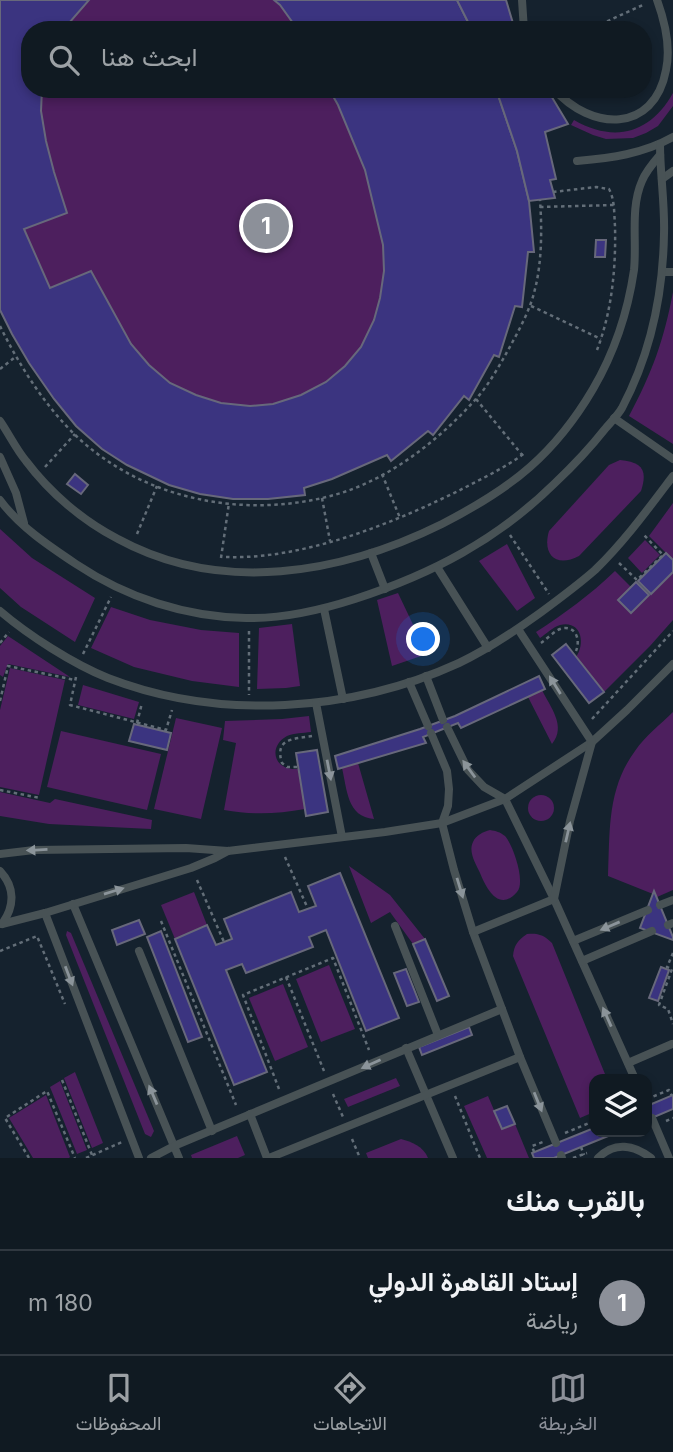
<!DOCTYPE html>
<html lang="ar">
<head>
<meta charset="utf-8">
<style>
	:root { --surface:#101a22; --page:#19232a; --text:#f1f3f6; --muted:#9ca1a5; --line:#303840; --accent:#8c9099 }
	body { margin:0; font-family:Inter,Vazirmatn,sans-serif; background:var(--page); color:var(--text); direction:rtl }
	.controls { position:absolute; right:21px; bottom:21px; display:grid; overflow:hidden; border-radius:14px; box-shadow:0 4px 10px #0003 }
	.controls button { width:63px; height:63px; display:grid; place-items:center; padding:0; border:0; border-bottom:2px solid var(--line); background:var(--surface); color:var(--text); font:35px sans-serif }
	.you { position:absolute; left:424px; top:640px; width:24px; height:24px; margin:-18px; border:5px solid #fff; border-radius:50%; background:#1a73e8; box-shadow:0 0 0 10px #1a73e833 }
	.badge { display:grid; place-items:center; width:46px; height:46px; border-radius:50%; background:var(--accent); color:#fff; font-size:23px; font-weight:700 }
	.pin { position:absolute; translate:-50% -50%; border:4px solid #fff; box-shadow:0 2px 7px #0006 }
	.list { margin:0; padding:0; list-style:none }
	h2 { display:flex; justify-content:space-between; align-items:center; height:91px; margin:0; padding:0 28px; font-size:30px }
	h2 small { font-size:23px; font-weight:400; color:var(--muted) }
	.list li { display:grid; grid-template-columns:46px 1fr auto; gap:21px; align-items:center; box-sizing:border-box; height:105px; padding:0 28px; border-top:2px solid var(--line) }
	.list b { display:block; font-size:26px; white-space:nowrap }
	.list p { margin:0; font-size:23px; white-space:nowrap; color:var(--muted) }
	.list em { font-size:23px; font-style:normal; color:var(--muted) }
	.icon { flex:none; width:38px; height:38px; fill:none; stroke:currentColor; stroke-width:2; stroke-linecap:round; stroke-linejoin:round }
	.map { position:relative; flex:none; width:673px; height:1158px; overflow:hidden; direction:ltr }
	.search { position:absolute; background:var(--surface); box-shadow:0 4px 10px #0003; left:21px; right:21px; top:21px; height:77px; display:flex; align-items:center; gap:18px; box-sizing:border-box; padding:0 24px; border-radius:28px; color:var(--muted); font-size:26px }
	.sheet { height:196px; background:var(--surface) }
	nav { display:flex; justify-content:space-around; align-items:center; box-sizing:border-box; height:98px; border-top:2px solid var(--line); background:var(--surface); font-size:19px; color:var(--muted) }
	nav a { display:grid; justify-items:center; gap:4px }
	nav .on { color:var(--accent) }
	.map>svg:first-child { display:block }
	.green { fill:#4d1f5e }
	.building { fill:#3b3480; stroke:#67687b; stroke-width:2 }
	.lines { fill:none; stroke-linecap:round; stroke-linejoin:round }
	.path { stroke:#636e78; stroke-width:2.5; stroke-dasharray:3.5 3.5; stroke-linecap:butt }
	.lane { stroke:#485255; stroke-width:8 }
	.oneway { fill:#8b949a }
</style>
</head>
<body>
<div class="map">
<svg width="673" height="1158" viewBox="0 0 673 1158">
	<rect width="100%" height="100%" fill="#15222e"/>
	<g class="green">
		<polygon points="0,0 506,0 515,30 30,30 30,89 547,89 568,124 545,132 550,180 555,198 529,201 534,252 528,253 522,307 515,306 499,357 493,355 469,400 464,397 433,435 428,431 391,461 387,455 332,479 304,488 305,495 268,499 233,499 200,494 169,485 127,465 102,449 29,363 12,334 0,310"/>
		<path d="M673,93V106L658,126L646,133L633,138L606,139L593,135L571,125L574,120C614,143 650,134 673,93Z"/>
		<path d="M673,292V444L629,416C652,373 664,340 673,292Z"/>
		<path d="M620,460C642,462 648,470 641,491L579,556C556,568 542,555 549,531L609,465Z"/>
		<polygon points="673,503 673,560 649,536"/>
		<polygon points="0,529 32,558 95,598 75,642 21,607 0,588"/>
		<polygon points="645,540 660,555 642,573 628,558"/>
		<polygon points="507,544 535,598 517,611 479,561"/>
		<path d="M615,571L631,587V613L673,572V620L650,646L604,692L576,657C586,643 581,620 560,625C553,627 546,634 540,638L536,632C564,614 590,595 615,571Z"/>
		<polygon points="398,593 427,654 392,666 377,600"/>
		<polygon points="111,607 150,620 201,630 239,633 239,687 192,681 134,667 91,648"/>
		<polygon points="292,624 300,686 286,688 257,689 259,628"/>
		<polygon points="8,636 70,677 8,664 3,677 0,675 0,646"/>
		<polygon points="10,668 65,680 39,795 0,787 0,710"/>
		<polygon points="83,685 139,702 134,719 78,705"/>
		<path d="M542,690C550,707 567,726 552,744L528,697Z"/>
		<path d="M673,712V890L657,897L654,892L653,894L608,876C610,831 607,789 635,751C645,736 660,725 673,712Z"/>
		<path d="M309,716L311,732C303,733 294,733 287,736C268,746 273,771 298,769L305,809C277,814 252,815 224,810L236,743L223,740L225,721L282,719Z"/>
		<polygon points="176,718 222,728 201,819 154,809"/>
		<polygon points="61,731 161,754 147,810 47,787"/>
		<path d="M358,763L374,819C347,817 347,789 342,768Z"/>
		<polygon points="0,792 50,803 55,799 152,820 151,829 49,824 0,816"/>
		<circle cx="541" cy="808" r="13"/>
		<path d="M490,830C496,831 500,832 505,836C513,845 526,882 517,892C499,913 486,888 480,873C476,864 468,852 473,842C476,835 483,832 490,830Z"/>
		<polygon points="349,866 390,895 425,939 413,944 390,912 371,923"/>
		<polygon points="194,892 207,925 175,939 161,905"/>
		<polygon points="67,931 71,933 154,1131 151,1137 145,1134 66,935"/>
		<path d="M527,934C538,933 544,935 552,943L607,1079H594V1112L580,1118L513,956C514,945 518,940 527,934Z"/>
		<polygon points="329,965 355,1029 321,1042 296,979"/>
		<polygon points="283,984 308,1047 275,1061 249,998"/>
		<polygon points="75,1072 103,1143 92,1148 64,1078"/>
		<polygon points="396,1078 400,1086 348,1107 344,1099"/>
		<polygon points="60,1081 87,1150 77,1154 50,1087"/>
		<polygon points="46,1095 70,1157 69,1158 33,1158 9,1118"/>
		<polygon points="488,1096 502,1129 515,1124 529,1158 487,1158 464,1106"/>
		<polygon points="237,1136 245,1155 238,1158 192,1158 191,1155"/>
		<path d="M401,1139C412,1142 423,1146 428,1158H368L366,1153Z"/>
	</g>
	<g class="building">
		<polygon points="0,0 89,0 63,30 30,30 30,89 42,89 41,111 46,141 54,172 67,213 24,229 50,288 91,271 131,344 149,365 170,383 196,395 221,403 250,406 273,404 301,395 326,382 345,366 361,347 374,320 380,298 384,271 383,245 365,170 338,105 329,89 496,89 517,151 529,201 534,252 528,252 522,307 515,306 499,357 494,355 469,400 464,396 433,435 428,431 391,461 387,455 332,479 304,488 305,495 268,499 233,499 200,494 169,485 127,465 102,449 76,426 54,399 29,363 12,334 0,310"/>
		<polygon points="274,0 457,0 472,30 298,30 280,5"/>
		<polygon points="457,0 506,0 515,30 472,30"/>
		<polygon points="496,89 547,89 568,124 545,132 556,179 550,180 555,198 529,201 517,151"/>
		<polygon points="596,240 606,240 605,257 595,257"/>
		<polygon points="75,474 88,485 81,494 67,484"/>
		<polygon points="666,553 673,560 673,572 651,594 638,581"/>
		<polygon points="636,582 649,595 631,613 618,600"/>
		<polygon points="566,644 604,692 589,703 552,655"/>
		<polygon points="539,676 545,689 461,728 458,723 423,737 426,743 338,769 335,756 420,729 455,716"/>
		<polygon points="134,724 171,733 167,750 129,741"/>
		<polygon points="317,750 328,812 306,816 296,753"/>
		<polygon points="340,873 399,1018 366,1031 326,930 309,937 313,947 246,973 242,964 226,970 267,1072 234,1085 175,939 207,925 216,945 232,939 224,919 291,892 299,912 316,906 308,886"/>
		<polygon points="654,891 673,937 673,940 640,928"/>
		<polygon points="139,920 145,934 117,945 112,930"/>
		<polygon points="161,931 202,1037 188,1042 147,937"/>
		<polygon points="425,939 449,996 437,1001 413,944"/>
		<polygon points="661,967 669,970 658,1001 649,998"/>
		<polygon points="406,969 419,1002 407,1006 394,973"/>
		<polygon points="469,1027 472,1035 422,1055 419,1047"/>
		<polygon points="673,1095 673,1109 647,1120 647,1106"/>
		<polygon points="507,1106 515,1124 502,1129 494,1111"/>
		<polygon points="594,1128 594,1132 618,1132 554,1158 534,1158 532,1153"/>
	</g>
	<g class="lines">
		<g class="path">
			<polyline points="588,30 645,4"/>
			<path d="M553,192L596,187L609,189C615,200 614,214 615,226C616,268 612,311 597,350"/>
			<polyline points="540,207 614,205"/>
			<polyline points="531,306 601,339"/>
			<path d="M0,326C22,371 54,421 95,452C164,505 259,518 341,493C392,477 440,439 475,400C488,386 498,368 507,352C518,332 530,311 535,289C542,262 542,227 540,200"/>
			<polyline points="0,369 14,358"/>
			<polyline points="476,399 523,456"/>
			<polyline points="45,467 75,434"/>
			<polyline points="382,474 400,518"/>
			<polyline points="322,498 330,541"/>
			<polyline points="137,534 157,486"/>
			<polyline points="510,535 549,594"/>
			<path d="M226,557C304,560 397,522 466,487C487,476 508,466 526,452"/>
			<polyline points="221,558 229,503"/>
			<polyline points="619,563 637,580 663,555 643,534"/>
			<polyline points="249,631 249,695"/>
			<polyline points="0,643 9,632"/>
			<path d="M541,643C547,639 553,632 560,629C575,624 581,639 576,651"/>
			<polyline points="83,654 111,597"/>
			<polyline points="76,677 70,705 166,730 172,710"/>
			<polyline points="0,701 8,666 75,680"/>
			<polyline points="592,719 673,631"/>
			<polyline points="137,723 142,703"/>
			<path d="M297,767H287L282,763C274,738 294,739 312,736"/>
			<polyline points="0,790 40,798"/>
			<polyline points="285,857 308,909"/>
			<polyline points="197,880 224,942"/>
			<polyline points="161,921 236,1105"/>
			<polyline points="0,951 37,936 65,1004"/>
			<polyline points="673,953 667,967 672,969 659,1005 668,1009 673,1024"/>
			<polyline points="286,977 324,1071"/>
			<polyline points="62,1080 92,1155"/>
			<polyline points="279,1089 243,995 333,958 369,1050"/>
			<polyline points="333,1094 343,1117"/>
			<polyline points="455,1096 480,1158"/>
			<polyline points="647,1099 669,1090 672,1096"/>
			<polyline points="666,1121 673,1118"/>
			<polyline points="565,1133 594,1121"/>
			<polyline points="632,1135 639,1132"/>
			<polyline points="352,1139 360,1158"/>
			<polyline points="581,1147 584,1155"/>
			<polyline points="534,1152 532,1146 543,1142"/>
			<polyline points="29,1158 5,1118 47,1091 75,1158"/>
			<polyline points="86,1158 122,1142"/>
			<polyline points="573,1158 587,1153"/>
		</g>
		<g class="lane">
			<polyline points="522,0 524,30"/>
			<path d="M554,89C591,131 654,134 666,70C671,47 665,22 657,0"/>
			<path d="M577,161C611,158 643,154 673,137"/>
			<polyline points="662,179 673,171"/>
			<polyline points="662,272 673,272"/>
			<polyline points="614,418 673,459"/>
			<path d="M0,421C9,434 16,449 26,461C50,493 83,521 118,539C221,595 341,574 442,524C473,508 504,490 530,467C555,445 576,418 593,389C614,353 628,311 634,270C637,241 630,208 642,181C646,171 653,163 660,155"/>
			<polyline points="0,457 16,493 24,523"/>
			<path d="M0,500C19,526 49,546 76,564C127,598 186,617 246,618C283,619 321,610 355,599C432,574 497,540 555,483C573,466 590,448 605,429C611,422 618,415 622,408C650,355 663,294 664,234C665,204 660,174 660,144"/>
			<polyline points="371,553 385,589"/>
			<polyline points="437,567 488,648"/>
			<polyline points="324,609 343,699"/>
			<path d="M0,611C28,635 73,664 108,678C219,721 352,712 459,663C488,649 515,631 540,613C559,599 578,585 595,570C624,542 648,509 673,476"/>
			<polyline points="426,676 443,720"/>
			<polyline points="409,682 428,726"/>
			<polyline points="316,703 342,837"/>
			<polyline points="447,727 468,770 484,787 505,799 554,899 635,1079"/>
			<polyline points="431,733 447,771 449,789 448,806 442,823 454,870 473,932 520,1057 556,1143"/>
			<polyline points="0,854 34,850 186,848 228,851 385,832 442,823 505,799 592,742 627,710 673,664"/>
			<path d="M0,871C15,887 15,906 2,924"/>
			<polyline points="73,904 179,1158"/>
			<polyline points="660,905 673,900"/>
			<polyline points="45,913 139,1158"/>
			<polyline points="2,924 45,913 191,868 215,858 228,851"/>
			<polyline points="668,925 673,923"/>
			<polyline points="395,926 438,1035"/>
			<polyline points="473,932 554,899 570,821 592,742 518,629"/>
			<polyline points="573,941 648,910"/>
			<polyline points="139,951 212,1131"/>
			<polyline points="582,961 652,931"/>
			<polyline points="406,1048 453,1158"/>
			<polyline points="628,1063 672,1044"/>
			<polyline points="250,1114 267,1158"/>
			<polyline points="652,1118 669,1158"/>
			<polyline points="561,1155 562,1158"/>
			<polyline points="151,1158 174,1146 502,1009"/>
			<polyline points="269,1158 520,1057"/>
			<path d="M598,1158C615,1141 634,1145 651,1158"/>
		</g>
	</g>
	<defs><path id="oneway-solid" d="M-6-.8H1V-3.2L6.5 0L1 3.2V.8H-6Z" transform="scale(1.75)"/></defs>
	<g class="oneway">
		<use href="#oneway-solid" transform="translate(555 685) rotate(-122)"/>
		<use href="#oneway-solid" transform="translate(469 769) rotate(-126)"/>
		<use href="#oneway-solid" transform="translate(329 770) rotate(79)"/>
		<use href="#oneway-solid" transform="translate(568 832) rotate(-77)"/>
		<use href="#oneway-solid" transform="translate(37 850) rotate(177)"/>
		<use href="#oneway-solid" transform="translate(460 888) rotate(73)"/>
		<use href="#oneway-solid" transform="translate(114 891) rotate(-17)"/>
		<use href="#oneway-solid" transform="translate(610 926) rotate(157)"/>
		<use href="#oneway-solid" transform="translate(69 976) rotate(69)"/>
		<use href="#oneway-solid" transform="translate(607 1017) rotate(-114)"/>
		<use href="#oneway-solid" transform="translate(371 1064) rotate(156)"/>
		<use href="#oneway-solid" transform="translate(153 1095) rotate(-113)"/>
		<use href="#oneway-solid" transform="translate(538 1102) rotate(68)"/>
	</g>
</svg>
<div class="controls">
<button><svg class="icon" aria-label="layers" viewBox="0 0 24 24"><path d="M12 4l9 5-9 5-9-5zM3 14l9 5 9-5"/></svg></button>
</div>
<div class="you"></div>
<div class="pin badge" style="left:266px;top:226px">1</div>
<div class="search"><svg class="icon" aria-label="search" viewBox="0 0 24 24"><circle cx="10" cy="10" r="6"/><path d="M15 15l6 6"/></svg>ابحث هنا</div>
</div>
<section class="sheet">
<h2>بالقرب منك<small></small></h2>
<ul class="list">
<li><span class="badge">1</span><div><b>إستاد القاهرة الدولي</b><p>رياضة</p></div><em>180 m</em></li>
</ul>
</section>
<nav>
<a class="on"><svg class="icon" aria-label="map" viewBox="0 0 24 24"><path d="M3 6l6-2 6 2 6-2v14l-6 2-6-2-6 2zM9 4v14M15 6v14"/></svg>الخريطة</a>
<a><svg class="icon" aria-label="directions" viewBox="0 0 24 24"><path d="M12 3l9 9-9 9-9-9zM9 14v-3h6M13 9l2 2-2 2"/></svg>الاتجاهات</a>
<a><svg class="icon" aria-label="saved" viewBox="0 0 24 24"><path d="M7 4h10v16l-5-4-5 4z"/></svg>المحفوظات</a>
</nav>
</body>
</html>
